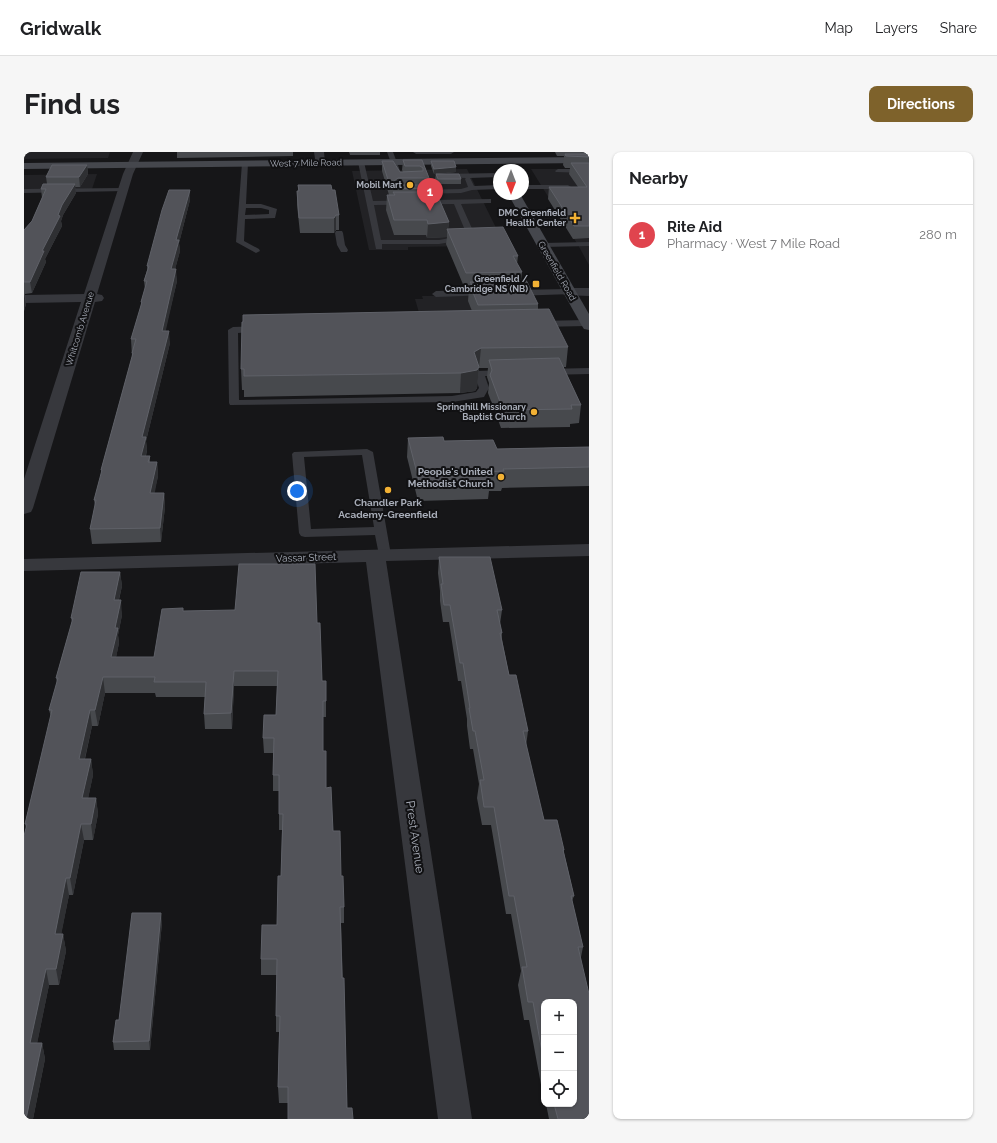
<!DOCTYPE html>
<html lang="en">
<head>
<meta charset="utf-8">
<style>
	:root { --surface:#fff; --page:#f6f6f6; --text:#202124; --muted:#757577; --line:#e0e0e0; --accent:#7e622b }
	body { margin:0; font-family:Raleway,sans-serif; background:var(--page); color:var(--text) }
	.controls { position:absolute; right:12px; bottom:12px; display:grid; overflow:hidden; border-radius:8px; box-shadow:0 1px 3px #0004 }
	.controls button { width:36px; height:36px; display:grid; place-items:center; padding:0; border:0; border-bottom:1px solid var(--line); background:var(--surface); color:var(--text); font:20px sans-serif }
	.compass { position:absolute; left:469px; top:12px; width:36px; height:36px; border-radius:50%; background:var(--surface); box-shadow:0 1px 3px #0004; rotate:180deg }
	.you { position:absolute; left:273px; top:339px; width:14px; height:14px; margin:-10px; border:3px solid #fff; border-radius:50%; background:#1a73e8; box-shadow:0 0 0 6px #1a73e833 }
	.badge { display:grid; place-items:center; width:26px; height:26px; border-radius:50%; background:var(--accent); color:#fff; font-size:13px; font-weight:700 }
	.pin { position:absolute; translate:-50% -33px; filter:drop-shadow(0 1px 2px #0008) }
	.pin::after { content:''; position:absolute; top:21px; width:14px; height:12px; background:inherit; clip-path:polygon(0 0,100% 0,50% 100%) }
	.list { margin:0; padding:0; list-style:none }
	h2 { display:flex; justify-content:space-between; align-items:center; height:52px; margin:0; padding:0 16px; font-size:17px }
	h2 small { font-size:13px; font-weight:400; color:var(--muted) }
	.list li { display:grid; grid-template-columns:26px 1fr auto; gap:12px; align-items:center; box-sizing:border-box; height:60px; padding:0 16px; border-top:1px solid var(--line) }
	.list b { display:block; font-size:15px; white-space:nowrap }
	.list p { margin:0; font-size:13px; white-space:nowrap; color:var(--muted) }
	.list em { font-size:13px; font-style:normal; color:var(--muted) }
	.icon { flex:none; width:22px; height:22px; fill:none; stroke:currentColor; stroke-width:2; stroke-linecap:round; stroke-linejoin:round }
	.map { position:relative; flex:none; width:565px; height:967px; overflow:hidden; border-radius:8px }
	header { display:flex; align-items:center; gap:24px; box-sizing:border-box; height:56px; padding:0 20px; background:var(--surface); border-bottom:1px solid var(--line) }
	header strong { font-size:19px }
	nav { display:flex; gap:22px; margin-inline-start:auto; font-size:14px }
	.intro { display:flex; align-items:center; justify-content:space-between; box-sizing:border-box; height:96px; padding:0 24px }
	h1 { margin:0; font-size:28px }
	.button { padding:10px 18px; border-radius:8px; background:var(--accent); color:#fff; font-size:14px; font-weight:700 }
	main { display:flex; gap:24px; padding:0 24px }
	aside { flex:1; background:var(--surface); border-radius:8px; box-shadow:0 1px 3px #0004 }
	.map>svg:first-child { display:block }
	.built { fill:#222225 }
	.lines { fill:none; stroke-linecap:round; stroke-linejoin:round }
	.service { fill:#37383d; fill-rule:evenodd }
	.minor { fill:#37383d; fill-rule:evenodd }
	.secondary { fill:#45474d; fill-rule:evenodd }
	.wall { fill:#47494d }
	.shaded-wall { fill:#2f3033 }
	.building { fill:#525359; stroke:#5f6168 }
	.poi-dot { fill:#f2b134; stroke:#111113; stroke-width:1.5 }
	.labels { text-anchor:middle; stroke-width:4; stroke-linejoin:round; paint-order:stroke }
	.far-street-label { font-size:9px; fill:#a8adb8; stroke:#111113 }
	.far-poi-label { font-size:9px; font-weight:bold; fill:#a8adb8; stroke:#111113; text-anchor:end }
	.poi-label { font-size:10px; font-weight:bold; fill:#a8adb8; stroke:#111113; text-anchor:end }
	.street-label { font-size:10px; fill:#a8adb8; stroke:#111113 }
	.near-street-label { font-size:12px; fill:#a8adb8; stroke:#111113 }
</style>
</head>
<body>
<header>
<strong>Gridwalk</strong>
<nav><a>Map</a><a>Layers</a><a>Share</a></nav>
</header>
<div class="intro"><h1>Find us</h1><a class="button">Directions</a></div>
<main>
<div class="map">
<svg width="565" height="967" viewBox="0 0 565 967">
	<rect width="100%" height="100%" fill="#161618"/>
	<g class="built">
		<polygon points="0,0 86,0 84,6 0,7"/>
		<polygon points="443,17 479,90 453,94 384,95 384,98 345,98 328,19"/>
		<polygon points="507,17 565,17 565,113 554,93"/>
		<polygon points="73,22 68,37 0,38 0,23"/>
		<polygon points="507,143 520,169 398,171 391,147 399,147 398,144"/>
	</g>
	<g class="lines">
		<g class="service">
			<polygon points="363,0 369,0 378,24 377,25 372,24"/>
			<polygon points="389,0 430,0 427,2 392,2"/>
			<path d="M337,8L340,10L349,49L467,47V51H464L437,52L450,81H456L460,83L456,85H445L444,87L415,92H358V97H352L334,10ZM430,52L443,83L415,88H357L350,53Z"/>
			<path d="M221,9L224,11L222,52H237L253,57L251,66L221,67L220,89L235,97L236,99L232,101L212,90L218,11ZM222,56H237L245,58V62L221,63Z"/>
			<polygon points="534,17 565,17 565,21 532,20 531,19"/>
			<polygon points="475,21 475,25 446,26 450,34 475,33 475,37 448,38 437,41 391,42 387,40 391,38 437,37 444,35 441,27 442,26 415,25 414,24 417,22"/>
			<polygon points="499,33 544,33 547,35 544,37 499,37"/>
			<polygon points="99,36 101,37 101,39 0,41 0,37"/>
			<polygon points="312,79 318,79 319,81 321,93 324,98 323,100 317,100 313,93 311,81"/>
			<polygon points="565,90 565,94 519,95 515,93 519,91"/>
			<polygon points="545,137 549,140 548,142 490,144 486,141 490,138"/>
			<polygon points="463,138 467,141 466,143 412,145 408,142 412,139"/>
			<polygon points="563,168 565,169 565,173 563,174 514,175 509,172 514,169"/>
			<polygon points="237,174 242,177 240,179 214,181 215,248 428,244 452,240 455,236 450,221 452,219 482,218 487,221 482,224 461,224 465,236 460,245 428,250 206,253 205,251 204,178 209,175"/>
			<polygon points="565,216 565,222 522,223 517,220 522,217"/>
			<path d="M343,297L349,300L367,403L366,406H356L355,403L351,383L281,385L277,384L275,381L268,302L270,300ZM338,303L350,375L287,377L280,305Z"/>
		</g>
		<g class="minor">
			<polygon points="109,0 119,0 109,22 73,142 78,143 80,146 78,149 71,150 9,356 7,360 0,362 0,327 57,150 0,151 0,143 60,142 99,22"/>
			<polygon points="290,0 300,0 301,11 300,13 292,13"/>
			<polygon points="545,136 565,136 565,144 540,143 538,140 540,137"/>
			<polygon points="565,392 565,404 362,409 448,967 414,967 342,410 0,419 0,407"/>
		</g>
		<g class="secondary">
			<polygon points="565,5 565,11 0,17 0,11"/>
			<polygon points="484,42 496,42 565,162 565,178 560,177 558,174"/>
		</g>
	</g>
	<g class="wall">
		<polygon points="153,0 269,0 269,4 153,6"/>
		<polygon points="325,0 356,0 356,3 326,3"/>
		<polygon points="531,0 565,0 565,86 549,87 524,47 525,35 554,35 545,22 546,16 541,16 539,13 540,4 533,4"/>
		<polygon points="379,8 398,8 405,26 405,33 409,36 409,40 425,70 424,77 494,104 493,112 498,120 497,128 514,152 514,157 544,195 542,215 539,215 557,253 555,271 546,272 546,275 477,276 464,241 465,231 463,225 464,216 455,216 453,236 451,239 436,241 220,245 220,238 218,238 217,217 448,159 444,149 445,137 441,137 422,92 423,85 403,86 402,83 370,83 362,58 363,43 365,43 358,19 358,9 376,20 379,20 378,18"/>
		<polygon points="407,9 432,20 413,22 437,27 437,32 413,32 411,27 412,22 410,22 407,14"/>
		<polygon points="63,13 64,22 56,35 51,35 52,41 39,63 37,69 38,74 21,107 22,110 8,141 1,142 2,152 0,159 0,78 8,69 18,46 17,37 23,32 22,25"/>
		<polygon points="274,33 308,38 315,63 315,78 312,78 310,81 276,81 273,53 273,39 274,39"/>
		<polygon points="166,38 166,48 155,91 156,99 151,117 153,129 141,179 146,191 122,289 123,298 122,304 126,304 126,310 133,310 134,324 130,341 140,341 141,355 137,390 68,392 66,377 71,354 70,348 78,321 77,318 108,205 107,187 117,154 117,150 121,137 120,129 123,118 123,114"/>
		<polygon points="384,286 420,289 473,297 565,295 565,334 478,336 477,339 465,339 464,347 394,349 383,305"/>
		<polygon points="415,405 478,458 476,472 478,481 478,487 485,523 504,579 502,594 520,668 540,698 540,701 550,744 548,749 559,795 557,805 565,967 525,967 522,952 550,952 520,850 520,941 519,938 518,938 505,868 500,868 494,833 497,819 487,762 482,762 467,673 458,673 453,646 455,632 449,597 446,597 443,574 443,567 437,529 434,529 425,470 419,470 416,449 416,439 414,421"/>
		<polygon points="96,420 98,434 95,448 98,463 94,483 95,491 92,505 130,505 159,459 293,471 298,529 302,549 302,565 299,565 299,599 302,636 309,679 317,724 320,755 320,771 317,771 323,956 329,967 264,951 255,951 254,935 255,880 252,880 252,864 253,823 237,823 237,807 253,773 257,724 258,678 255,678 255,639 249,639 249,601 240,601 239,586 252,563 253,534 210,534 208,577 181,577 180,562 181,545 132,545 131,541 81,541 74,574 68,574 61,607 67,607 69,623 64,646 72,646 74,662 69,688 60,688 49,743 45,743 37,782 39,782 42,799 35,833 25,833 13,891 18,891 21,907 9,967 0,967 2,676 1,672 27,565 25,558 33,531 32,526 48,470 47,466"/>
		<polygon points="138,770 126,898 90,898 89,890 95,868"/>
	</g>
	<g class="shaded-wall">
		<polygon points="63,13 64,22 56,35 55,25"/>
		<polygon points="432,15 432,20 410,22 410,17"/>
		<polygon points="374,26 374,36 369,30"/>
		<polygon points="51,32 52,41 39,63 37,69 38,74 21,107 22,110 8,141 6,130 18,99 38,53"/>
		<polygon points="166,38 166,48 155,91 156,99 148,129 147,117 152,88"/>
		<polygon points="312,63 312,78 310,81 310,66"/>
		<polygon points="425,70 424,80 423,77 423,85 403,86 404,72"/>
		<polygon points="152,117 153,129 139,191 138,179"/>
		<polygon points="0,141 2,152 0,159"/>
		<polygon points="145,179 146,191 122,289 123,298 118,318 117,304 118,285"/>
		<polygon points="457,196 453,236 451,239 436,241 437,221 450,200"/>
		<polygon points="133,310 134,324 128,355 126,341"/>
		<polygon points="140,341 141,355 137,390 136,376"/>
		<polygon points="96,420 98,434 91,463 90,448"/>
		<polygon points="97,448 98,463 94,483 95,491 89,521 87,505 91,476"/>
		<polygon points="210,519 210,534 208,577 207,561"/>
		<polygon points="79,525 81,541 74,574 71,558"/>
		<polygon points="66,558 68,574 57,623 55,607"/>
		<polygon points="67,607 69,623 61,662 58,646"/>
		<polygon points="72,646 74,662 69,688 67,672"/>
		<polygon points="57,672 60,688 49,743 46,726"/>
		<polygon points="42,726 45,743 34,799 31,782"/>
		<polygon points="137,761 138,770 126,898 125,889"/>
		<polygon points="39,782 42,799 35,833 32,817"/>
		<polygon points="22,817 25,833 10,907 6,891"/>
		<polygon points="18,891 21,907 9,967 2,967"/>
	</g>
	<g class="building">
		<polygon points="541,2 565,2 565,5 542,4"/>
		<polygon points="379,8 398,8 405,26 374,26 369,30 374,33 408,33 409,36 367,37 358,9 369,9 376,20 399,19 399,16 396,14 381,14"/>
		<polygon points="407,9 430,9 432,15 410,17"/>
		<polygon points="547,11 565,11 565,74 550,74 525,35 563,35"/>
		<polygon points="28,13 63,13 55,25 22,25"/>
		<polygon points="412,22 435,22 437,27 414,27"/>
		<polygon points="19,32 51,32 38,53 34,63 36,64 18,99 20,99 6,130 0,130 0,78 8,69 22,37 17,37"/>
		<polygon points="274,33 307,33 308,38 311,38 315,63 312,63 310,66 275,66 273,39 275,39"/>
		<polygon points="145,38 166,38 152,88 155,88 147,117 152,117 138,179 145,179 118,285 122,285 117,304 126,304 124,310 133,310 126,341 140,341 136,376 66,377 72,348 70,348 78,318 77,318 109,201 108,201 112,187 107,187 118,150 117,150 123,129 120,129 125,114 123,114 138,58"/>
		<polygon points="369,40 412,40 425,70 404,72 403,68 370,68 363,43 371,43"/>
		<polygon points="479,75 494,104 489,104 498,120 442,121 423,77"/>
		<polygon points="502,128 514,152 454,153 446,133 448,133 446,130"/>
		<polygon points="525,157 544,195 457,196 450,200 455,215 453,218 437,221 220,224 220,217 217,217 218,170 219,170 219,163"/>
		<polygon points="535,206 557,253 547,253 548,257 479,258 466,223 468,218 465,208"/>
		<polygon points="419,285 420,289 469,288 473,297 565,295 565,315 479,317 480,319 463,320 466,328 395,329 384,286"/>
		<polygon points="415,405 466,405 478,458 473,458 478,481 476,481 485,523 492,523 504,579 499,579 520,668 533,668 540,698 539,698 550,744 547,744 559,795 554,795 565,842 565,967 534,967 530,952 550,952 550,850 520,850 520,911 509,850 504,850 498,815 503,815 490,744 485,744 470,655 460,655 456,628 460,628 451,579 449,579 445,556 446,556 439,511 436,511 426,453 420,453 417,432 419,432"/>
		<polygon points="215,412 291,412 293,471 296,471 298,529 302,529 302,549 299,549 299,599 302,599 302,636 307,635 309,679 316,679 317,724 319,724 320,755 316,755 318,826 320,826 323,956 328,956 329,967 264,967 264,935 254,935 256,864 252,864 253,807 237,807 238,773 253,773 254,724 257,724 259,662 255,662 255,623 249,623 250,586 239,586 240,563 252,563 254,519 210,519 207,561 180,562 182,530 130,530 131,525 79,525 71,558 66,558 55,607 67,607 58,646 72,646 67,672 57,672 46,726 42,726 31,782 39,782 32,817 22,817 6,891 18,891 2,967 0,967 0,684 3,672 1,672 28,558 25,558 34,526 32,526 49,466 47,466 57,420 96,420 90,448 97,448 91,476 94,476 87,505 130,505 138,457 159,456 159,459 211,458"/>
		<polygon points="108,761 137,761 125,889 89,890 92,868 95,868"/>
	</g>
	<g class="poi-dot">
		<circle cx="386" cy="33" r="4"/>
		<path d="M549 60h4v4h4v4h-4v4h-4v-4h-4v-4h4z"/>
		<rect x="508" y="128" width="8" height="8" rx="2"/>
		<circle cx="510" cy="260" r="4"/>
		<circle cx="477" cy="325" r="4"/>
		<circle cx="364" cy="338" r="4"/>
	</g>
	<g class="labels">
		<g class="far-street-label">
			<text transform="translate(282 11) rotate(-1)" y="3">West 7 Mile Road</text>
			<text transform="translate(533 119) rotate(60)" y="3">Greenfield Road</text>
			<text transform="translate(56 177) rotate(-73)" y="3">Whitcomb Avenue</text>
		</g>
		<g class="far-poi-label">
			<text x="378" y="36">Mobil Mart</text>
			<text x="542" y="64">DMC Greenfield<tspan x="542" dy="10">Health Center</tspan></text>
			<text x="504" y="130">Greenfield /<tspan x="504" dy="10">Cambridge NS (NB)</tspan></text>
			<text x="502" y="258">Springhill Missionary<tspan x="502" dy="10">Baptist Church</tspan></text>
		</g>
		<g class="poi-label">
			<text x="469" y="323">People's United<tspan x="469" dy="12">Methodist Church</tspan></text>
			<text x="364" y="354" text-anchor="middle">Chandler Park<tspan x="364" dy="12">Academy-Greenfield</tspan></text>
		</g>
		<g class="street-label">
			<text transform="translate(282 405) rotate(-2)" y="4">Vassar Street</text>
		</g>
		<g class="near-street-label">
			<text transform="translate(391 685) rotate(82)" y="4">Prest Avenue</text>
		</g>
	</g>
</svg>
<div class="controls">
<button>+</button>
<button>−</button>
<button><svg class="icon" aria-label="locate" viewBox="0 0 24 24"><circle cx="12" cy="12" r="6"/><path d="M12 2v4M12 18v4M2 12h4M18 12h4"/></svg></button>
</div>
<svg class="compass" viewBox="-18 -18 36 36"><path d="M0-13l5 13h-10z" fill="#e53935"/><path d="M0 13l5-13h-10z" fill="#757577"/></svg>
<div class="you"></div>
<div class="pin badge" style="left:406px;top:59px;background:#e0444e">1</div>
</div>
<aside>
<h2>Nearby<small></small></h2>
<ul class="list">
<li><span class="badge" style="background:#e0444e">1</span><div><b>Rite Aid</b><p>Pharmacy · West 7 Mile Road</p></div><em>280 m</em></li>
</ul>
</aside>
</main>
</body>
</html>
